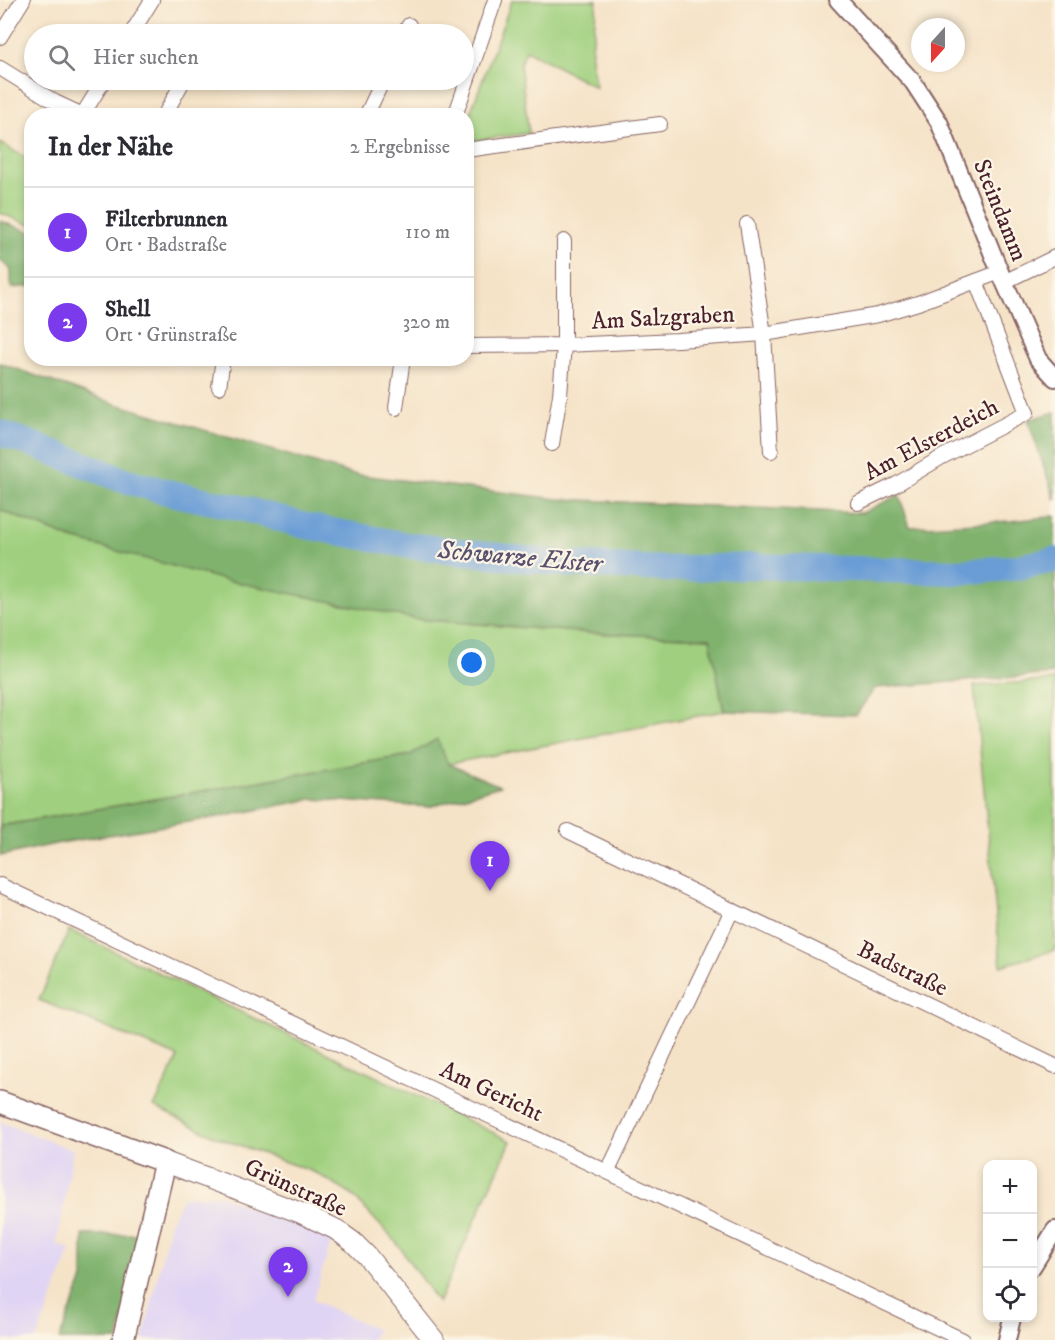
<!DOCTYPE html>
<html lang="de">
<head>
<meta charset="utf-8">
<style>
	:root { --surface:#fff; --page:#f7f7f7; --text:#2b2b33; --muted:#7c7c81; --line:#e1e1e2; --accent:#7c3aed }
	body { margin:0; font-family:"IM FELL DW Pica",serif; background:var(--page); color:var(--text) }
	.controls { position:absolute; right:18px; bottom:18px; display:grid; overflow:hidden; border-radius:12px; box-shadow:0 3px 9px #0003 }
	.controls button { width:54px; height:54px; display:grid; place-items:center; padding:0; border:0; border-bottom:2px solid var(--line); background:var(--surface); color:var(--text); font:30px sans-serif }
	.compass { position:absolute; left:911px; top:18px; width:54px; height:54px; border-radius:50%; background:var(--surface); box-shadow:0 3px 9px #0003; rotate:201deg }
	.you { position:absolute; left:472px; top:663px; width:21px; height:21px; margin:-15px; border:4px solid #fff; border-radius:50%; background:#1a73e8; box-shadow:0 0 0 9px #1a73e833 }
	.badge { display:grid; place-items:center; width:39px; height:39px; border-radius:50%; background:var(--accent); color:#fff; font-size:20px; font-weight:700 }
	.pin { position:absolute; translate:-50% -50px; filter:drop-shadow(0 2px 3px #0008) }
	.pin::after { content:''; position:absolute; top:32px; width:21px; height:18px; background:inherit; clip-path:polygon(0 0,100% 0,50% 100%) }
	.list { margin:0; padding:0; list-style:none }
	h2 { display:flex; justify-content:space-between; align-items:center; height:78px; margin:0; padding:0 24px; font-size:26px }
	h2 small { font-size:20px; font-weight:400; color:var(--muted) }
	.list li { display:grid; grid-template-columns:39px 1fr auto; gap:18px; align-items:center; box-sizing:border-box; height:90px; padding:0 24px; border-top:2px solid var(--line) }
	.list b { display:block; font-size:22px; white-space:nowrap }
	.list p { margin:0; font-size:20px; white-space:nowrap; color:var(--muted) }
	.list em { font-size:20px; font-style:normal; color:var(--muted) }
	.icon { flex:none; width:33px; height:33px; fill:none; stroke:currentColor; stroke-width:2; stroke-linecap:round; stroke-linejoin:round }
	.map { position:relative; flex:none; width:1055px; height:1340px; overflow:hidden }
	.search { position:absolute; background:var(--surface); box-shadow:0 3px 9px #0003; left:24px; top:24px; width:450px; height:66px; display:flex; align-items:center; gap:15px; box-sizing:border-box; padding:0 21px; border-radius:33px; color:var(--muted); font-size:22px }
	.panel { position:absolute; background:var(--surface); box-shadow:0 3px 9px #0003; left:24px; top:108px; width:450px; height:258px; border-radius:24px }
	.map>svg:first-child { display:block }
	.built { fill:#e0d4f4 }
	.green { fill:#a0d07f; stroke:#757855; stroke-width:1.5 }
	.forest { fill:#80b26e; stroke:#65684c; stroke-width:1.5 }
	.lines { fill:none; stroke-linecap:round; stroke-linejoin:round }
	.river { stroke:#6a9dd5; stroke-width:26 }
	.minor-casing { stroke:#866462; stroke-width:16 }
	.tertiary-casing { stroke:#866462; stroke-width:20 }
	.secondary-casing { stroke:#866462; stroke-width:22 }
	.primary-casing { stroke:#866462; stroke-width:24 }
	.minor { stroke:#fff; stroke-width:14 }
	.tertiary { stroke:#fff; stroke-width:16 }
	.secondary { stroke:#fff; stroke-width:20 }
	.primary { stroke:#fff; stroke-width:21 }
	.labels { text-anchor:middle; stroke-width:4.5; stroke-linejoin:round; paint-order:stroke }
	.street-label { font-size:24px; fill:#4a1f2b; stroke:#fcf5e5 }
	.water-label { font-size:26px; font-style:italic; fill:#57516f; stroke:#fcf5e5 }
</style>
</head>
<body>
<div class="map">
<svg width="1055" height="1340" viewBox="0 0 1055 1340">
	<rect width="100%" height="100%" fill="#fcf5e5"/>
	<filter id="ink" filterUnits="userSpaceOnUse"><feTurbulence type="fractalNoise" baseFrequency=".0167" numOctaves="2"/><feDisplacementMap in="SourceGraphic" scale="12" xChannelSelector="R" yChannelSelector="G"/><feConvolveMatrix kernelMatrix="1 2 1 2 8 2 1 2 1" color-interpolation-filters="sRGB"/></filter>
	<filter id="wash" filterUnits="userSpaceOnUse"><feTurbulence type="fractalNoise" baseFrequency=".008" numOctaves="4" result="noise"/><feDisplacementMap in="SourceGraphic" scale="24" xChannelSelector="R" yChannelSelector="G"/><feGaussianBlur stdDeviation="1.35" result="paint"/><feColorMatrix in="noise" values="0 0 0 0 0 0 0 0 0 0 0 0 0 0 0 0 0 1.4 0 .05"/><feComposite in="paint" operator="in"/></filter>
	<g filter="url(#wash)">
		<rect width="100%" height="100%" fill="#f5e3c8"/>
		<g class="built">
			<polygon points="0,1122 73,1150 57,1244 71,1250 36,1340 0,1340"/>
			<polygon points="217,1195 333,1236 313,1300 377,1330 371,1340 143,1340 170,1223 183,1197"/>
		</g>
		<g class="green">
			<polygon points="512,0 597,0 591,59 596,87 526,50 520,64 529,133 471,141 467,136 467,122"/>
			<polygon points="0,143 31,161 31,225 0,213"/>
			<polygon points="0,510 72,539 416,619 591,633 710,638 724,711 448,764 437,740 410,755 0,826"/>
			<polygon points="1055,680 1055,950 1001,966 974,686"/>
			<polygon points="69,930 511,1141 438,1303 396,1242 352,1195 316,1173 214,1136 154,1107 178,1057 39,1000"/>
		</g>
		<g class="forest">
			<polygon points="0,221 31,232 31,286 11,288 11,270 0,260"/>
			<polygon points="0,363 113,403 352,474 558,499 862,513 899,495 910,527 1010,521 1049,517 1055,515 1055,674 875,688 856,715 724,711 710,638 591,633 416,619 225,580 72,539 0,510"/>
			<polygon points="1055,412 1055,500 1028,420"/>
			<polygon points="437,739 448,764 500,786 429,807 312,799 225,816 60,843 0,856 0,826 410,755"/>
			<polygon points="143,1234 118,1340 59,1340 83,1279 83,1235"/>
		</g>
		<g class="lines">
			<polyline class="river" points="0,433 32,444 123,480 171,493 241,508 306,526 406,545 499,556 565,564 666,569 752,566 957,572 1012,568 1055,560"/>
		</g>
	</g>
	<g filter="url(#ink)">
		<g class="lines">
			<defs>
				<g id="minor">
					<polyline points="131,34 152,0"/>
					<polyline points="404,34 409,25"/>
					<polyline points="0,37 23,0"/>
					<polyline points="0,68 55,102 85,116"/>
					<polyline points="83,114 104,80"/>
					<polyline points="164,116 182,83"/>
					<polyline points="366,116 383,80"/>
					<polyline points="455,116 495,0"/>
					<polyline points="466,150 660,124"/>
					<polyline points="747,224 764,334 771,451"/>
					<polyline points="1004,282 1055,257"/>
					<polyline points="466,346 564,345 678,340 764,334 878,315 918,303 1000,272"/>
					<polyline points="219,387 223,358"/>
					<polyline points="396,408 403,358"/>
					<polyline points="552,444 560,395 564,345 564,241"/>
					<polyline points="858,503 897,484 942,457 1027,413 976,281"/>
					<polyline points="568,831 1055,1066"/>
					<polyline points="0,885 963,1340"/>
					<polyline points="608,1171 732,910"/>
				</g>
				<g id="tertiary">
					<polyline points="838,0 913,82 939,122 1000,272 1038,359 1055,378"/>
					<polyline points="1032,1267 1055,1230"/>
					<polyline points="1007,1340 1012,1318"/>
				</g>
				<polyline id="secondary" points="165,1162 301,1213 335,1229 353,1242 367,1256 434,1340"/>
				<polyline id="primary" points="0,1102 165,1162 123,1340"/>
			</defs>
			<use href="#minor" class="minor-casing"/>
			<use href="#tertiary" class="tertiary-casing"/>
			<use href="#secondary" class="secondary-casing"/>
			<use href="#primary" class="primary-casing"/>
			<use href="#minor" class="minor"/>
			<use href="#tertiary" class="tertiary"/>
			<use href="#secondary" class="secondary"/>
			<use href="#primary" class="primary"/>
		</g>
	</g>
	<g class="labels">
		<g class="street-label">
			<text transform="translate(1001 210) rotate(68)" y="8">Steindamm</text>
			<text transform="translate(663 317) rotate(-3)" y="8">Am Salzgraben</text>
			<text transform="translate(931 439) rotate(-28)" y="8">Am Elsterdeich</text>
			<text transform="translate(903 968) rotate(26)" y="8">Badstraße</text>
			<text transform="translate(492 1091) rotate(25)" y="8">Am Gericht</text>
			<text transform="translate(296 1187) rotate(24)" y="8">Grünstraße</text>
		</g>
		<g class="water-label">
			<text transform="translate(520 556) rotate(5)" y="9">Schwarze Elster</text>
		</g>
	</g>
</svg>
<div class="controls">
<button>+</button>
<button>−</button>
<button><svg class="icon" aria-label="locate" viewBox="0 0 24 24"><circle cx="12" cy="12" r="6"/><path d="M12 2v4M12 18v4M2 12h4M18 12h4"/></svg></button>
</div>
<svg class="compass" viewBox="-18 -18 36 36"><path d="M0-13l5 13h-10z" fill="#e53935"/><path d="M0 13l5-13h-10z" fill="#7c7c81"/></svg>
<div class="you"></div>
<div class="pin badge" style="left:490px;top:891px">1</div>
<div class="pin badge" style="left:288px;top:1297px">2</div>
<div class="search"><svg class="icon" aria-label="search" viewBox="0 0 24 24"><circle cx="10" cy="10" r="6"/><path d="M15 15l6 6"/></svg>Hier suchen</div>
<section class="panel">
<h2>In der Nähe<small>2 Ergebnisse</small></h2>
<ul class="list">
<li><span class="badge">1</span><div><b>Filterbrunnen</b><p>Ort · Badstraße</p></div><em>110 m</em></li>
<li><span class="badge">2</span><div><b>Shell</b><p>Ort · Grünstraße</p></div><em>320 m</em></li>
</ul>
</section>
</div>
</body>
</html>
